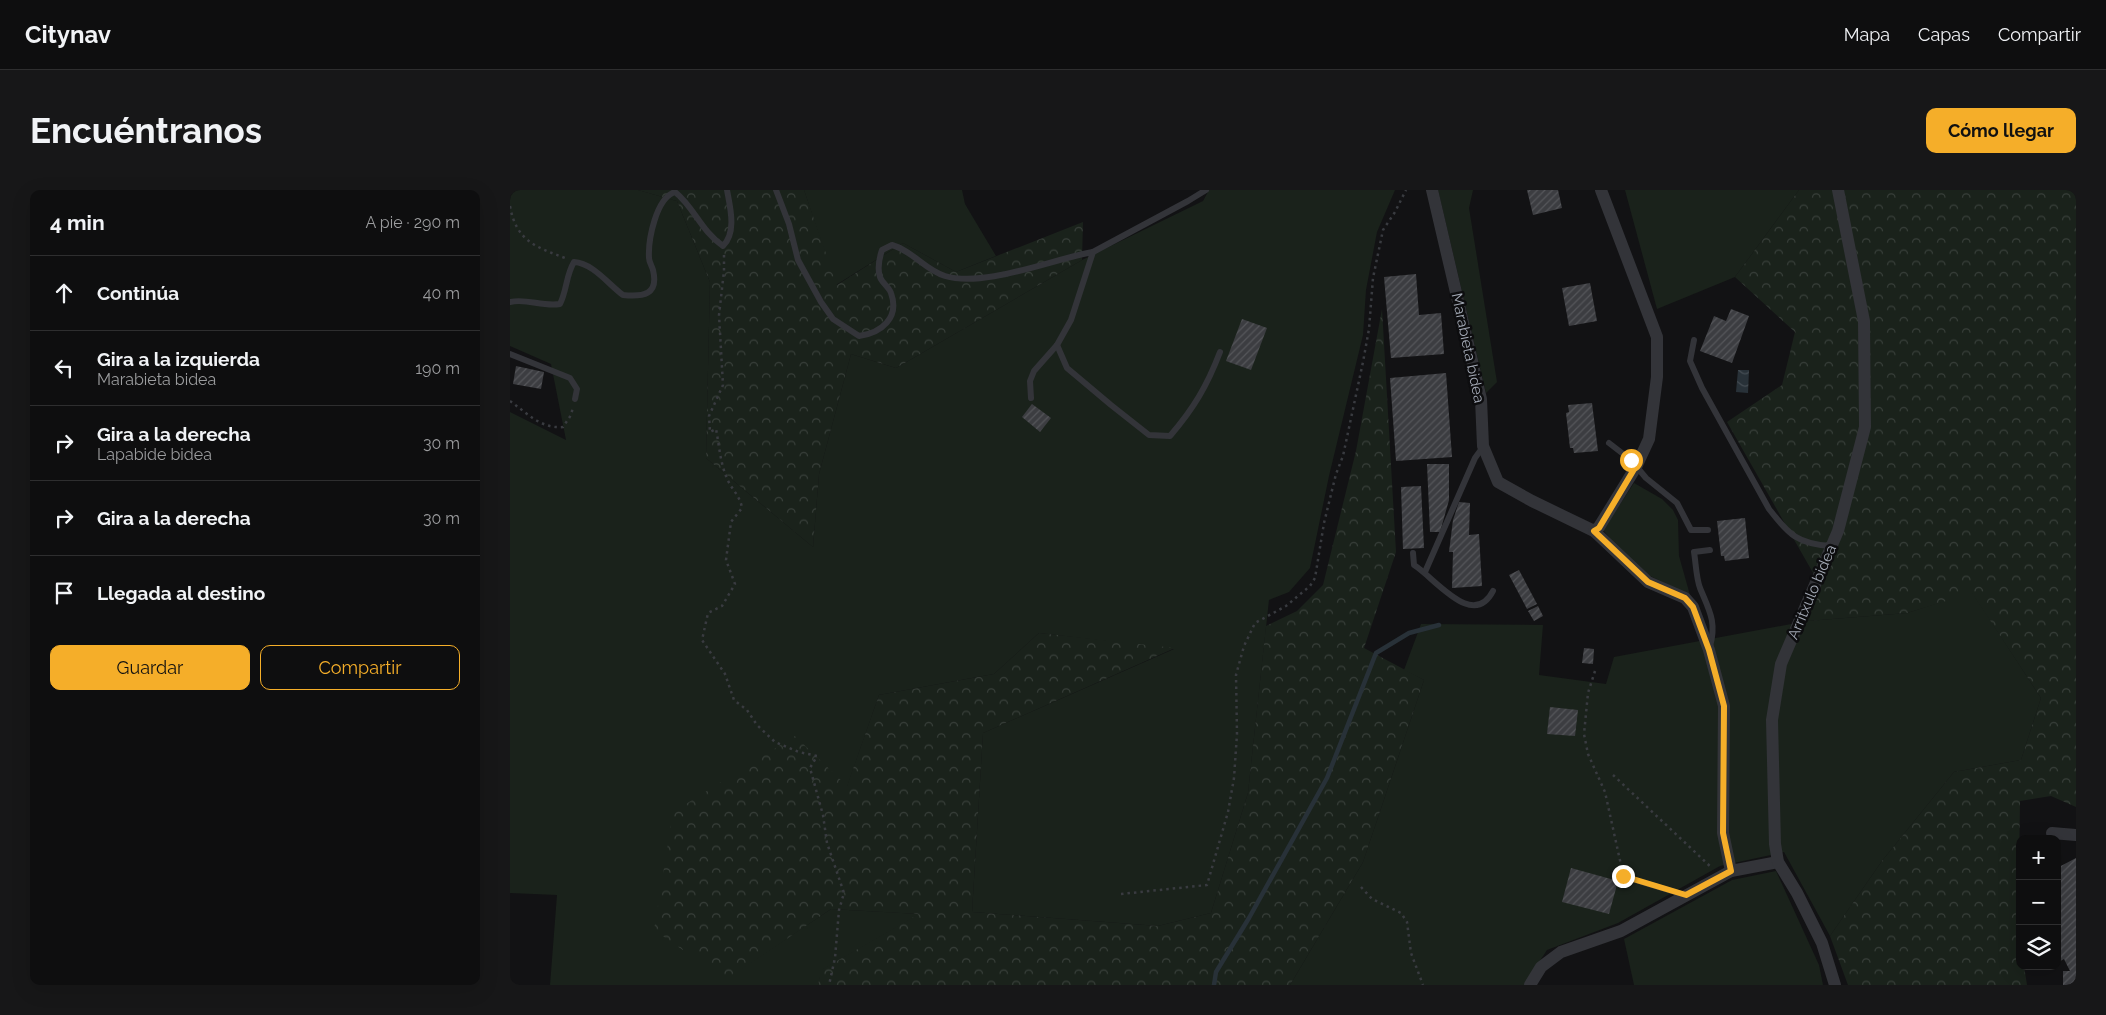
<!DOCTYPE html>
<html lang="es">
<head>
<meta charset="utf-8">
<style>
	:root { --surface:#0e0e0f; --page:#171718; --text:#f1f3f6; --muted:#9b9c9e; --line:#2e2e2f; --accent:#f5ae29 }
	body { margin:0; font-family:Raleway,sans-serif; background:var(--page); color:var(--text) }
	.controls { position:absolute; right:15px; bottom:15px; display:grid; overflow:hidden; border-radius:10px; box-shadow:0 5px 20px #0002 }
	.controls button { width:45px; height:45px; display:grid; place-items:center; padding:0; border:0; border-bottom:1px solid var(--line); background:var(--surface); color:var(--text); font:25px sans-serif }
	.stop { position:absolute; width:15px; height:15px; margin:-11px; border:4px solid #f5ae29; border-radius:50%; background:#fff }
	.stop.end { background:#f5ae29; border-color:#fff; box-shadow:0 1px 5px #0008 }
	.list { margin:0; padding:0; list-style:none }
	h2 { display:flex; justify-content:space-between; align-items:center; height:65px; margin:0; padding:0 20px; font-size:21px }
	h2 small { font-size:16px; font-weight:400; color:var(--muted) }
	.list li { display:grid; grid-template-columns:32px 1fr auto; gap:15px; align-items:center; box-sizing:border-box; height:75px; padding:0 20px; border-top:1px solid var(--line) }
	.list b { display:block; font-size:19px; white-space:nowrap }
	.list p { margin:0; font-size:16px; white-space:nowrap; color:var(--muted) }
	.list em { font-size:16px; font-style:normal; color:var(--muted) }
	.actions { display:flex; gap:10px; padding:15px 20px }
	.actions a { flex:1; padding:11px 0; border:1px solid var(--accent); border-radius:10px; text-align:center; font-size:18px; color:var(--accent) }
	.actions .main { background:var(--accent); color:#111 }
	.icon { flex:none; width:28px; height:28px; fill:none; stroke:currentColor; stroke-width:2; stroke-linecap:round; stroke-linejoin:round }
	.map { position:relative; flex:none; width:1566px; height:795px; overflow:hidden; border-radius:10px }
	header { display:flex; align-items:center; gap:30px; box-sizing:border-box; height:70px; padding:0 25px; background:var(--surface); border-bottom:1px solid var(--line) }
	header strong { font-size:24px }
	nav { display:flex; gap:28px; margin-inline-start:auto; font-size:18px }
	.intro { display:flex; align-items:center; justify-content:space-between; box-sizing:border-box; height:120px; padding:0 30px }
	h1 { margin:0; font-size:35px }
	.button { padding:12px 22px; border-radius:10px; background:var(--accent); color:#111; font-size:18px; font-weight:700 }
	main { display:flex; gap:30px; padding:0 30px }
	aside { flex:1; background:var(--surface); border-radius:10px; box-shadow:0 5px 20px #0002 }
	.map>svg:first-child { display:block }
	.green { fill:#1a221b }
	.forest { fill:url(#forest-crowns) }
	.water { fill:url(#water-waves) }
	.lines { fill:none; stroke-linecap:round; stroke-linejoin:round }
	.stream { stroke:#283138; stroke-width:4.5 }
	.building { fill:url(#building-hatch) }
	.path { stroke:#393b40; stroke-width:2.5; stroke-dasharray:2.5 4; stroke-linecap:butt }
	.service { stroke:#333439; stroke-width:6 }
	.minor { stroke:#333439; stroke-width:12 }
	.route { stroke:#f5ae29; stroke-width:6 }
	.labels { text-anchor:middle; stroke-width:5; stroke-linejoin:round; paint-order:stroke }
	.street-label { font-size:15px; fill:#a3a9b5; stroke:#0d0d0f }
</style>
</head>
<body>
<header>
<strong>Citynav</strong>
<nav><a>Mapa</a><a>Capas</a><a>Compartir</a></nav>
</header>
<div class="intro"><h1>Encuéntranos</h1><a class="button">Cómo llegar</a></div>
<main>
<aside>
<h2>4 min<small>A pie · 290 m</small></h2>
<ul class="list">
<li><svg class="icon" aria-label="ahead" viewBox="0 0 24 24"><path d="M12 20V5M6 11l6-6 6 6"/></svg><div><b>Continúa</b></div><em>40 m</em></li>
<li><svg class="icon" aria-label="left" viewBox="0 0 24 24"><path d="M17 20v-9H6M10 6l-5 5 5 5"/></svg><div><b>Gira a la izquierda</b><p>Marabieta bidea</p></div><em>190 m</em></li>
<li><svg class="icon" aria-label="right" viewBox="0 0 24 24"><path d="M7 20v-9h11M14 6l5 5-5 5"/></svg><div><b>Gira a la derecha</b><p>Lapabide bidea</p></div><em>30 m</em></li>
<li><svg class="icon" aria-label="right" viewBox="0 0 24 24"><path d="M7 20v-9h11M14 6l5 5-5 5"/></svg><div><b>Gira a la derecha</b></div><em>30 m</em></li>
<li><svg class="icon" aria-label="arrive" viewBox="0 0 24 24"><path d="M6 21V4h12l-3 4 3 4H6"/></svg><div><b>Llegada al destino</b></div></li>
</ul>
<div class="actions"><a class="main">Guardar</a><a>Compartir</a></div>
</aside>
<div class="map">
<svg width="1566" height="795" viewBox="0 0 1566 795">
	<defs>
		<pattern id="forest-crowns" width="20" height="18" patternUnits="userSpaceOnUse" patternTransform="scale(1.25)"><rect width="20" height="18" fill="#1a221b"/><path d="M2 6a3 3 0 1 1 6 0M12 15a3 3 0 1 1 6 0" fill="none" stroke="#383f3a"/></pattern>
		<pattern id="water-waves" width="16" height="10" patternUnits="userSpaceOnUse" patternTransform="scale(1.25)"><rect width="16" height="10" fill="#283138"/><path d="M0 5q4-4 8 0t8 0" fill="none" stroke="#444c53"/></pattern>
		<pattern id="building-hatch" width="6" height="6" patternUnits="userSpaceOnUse" patternTransform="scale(1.25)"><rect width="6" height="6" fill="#3c3d41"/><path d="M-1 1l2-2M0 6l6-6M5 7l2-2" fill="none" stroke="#55565a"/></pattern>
	</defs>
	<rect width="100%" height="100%" fill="#121214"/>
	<g class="green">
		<polygon points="0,0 128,0 167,11 200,92 196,268 303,357 309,284 341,164 386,178 572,70 693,11 699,0 885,0 867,42 856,100 853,145 819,286 800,378 779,402 759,410 738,603 701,723 648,736 462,722 473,543 664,459 529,443 484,484 369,505 337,597 216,789 321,719 410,724 312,780 308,795 40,795 47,705 0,703 0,222 56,250 41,174 0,156"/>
		<polygon points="294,0 452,0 455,14 486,66 446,82 393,53 326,95"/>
		<polygon points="928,0 963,0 959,18 987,192 976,203"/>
		<polygon points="1115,0 1289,0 1225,87 1147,119"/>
		<polygon points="1124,293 1152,309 1163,320 1168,330 1169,366 1180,405 1138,385 1119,370 1093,340"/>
		<polygon points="1462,402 1531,508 1511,570 1444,582 1372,671 1320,746 1274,662 1210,676 1108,733 1037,760 1014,795 780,795 853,672 914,490 894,480 911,434 1033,435 1029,485 1096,494 1104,467 1297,431 1397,423"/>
		<polygon points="1266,681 1309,775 1313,795 1124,795 1114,749 1222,690"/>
	</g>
	<g class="forest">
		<polygon points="128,0 294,0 327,95 393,53 446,82 573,32 572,70 386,178 341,164 309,284 303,357 196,268 200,92 167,11"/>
		<polygon points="1289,0 1566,0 1566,617 1541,606 1510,611 1508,749 1510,776 1514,776 1517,795 1338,795 1320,746 1372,671 1444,582 1511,570 1531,508 1462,403 1397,423 1297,431 1310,395 1217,232 1272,195 1285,142 1225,87"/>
		<polygon points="872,119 886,362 854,458 914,490 853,672 780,795 308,795 311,780 409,724 321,719 216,790 144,740 163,622 285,546 337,596 369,505 484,484 529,443 665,458 473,543 462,722 648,736 701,723 738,603 756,436 787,421 813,395 846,261"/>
	</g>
	<polygon class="water" points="1228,180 1239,180 1238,203 1226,202"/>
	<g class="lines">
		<polyline class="stream" points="704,795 706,782 739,728 817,588 866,463 899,443 929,435"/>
	</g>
	<g class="building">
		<polygon points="1017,0 1048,0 1052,18 1023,25"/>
		<polygon points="906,84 909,125 931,123 934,164 881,168 874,87"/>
		<polygon points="1080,93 1087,131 1059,136 1052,98"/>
		<polygon points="1221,119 1239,126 1222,173 1190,161 1204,126 1216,131"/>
		<polygon points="732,129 757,138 741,180 716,171"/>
		<polygon points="6,176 34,182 31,199 3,194"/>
		<polygon points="936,183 942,267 886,271 880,188"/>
		<polygon points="1082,213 1088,261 1064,263 1063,258 1060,258 1056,223 1059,222 1058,215"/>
		<polygon points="522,214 541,228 530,242 512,227"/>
		<polygon points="917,274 939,274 939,310 930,342 920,342"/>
		<polygon points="911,296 914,358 893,359 891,297"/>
		<polygon points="949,312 960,313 959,345 969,344 972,396 942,398 943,362 939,362 943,330"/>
		<polygon points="1235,328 1239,368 1215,371 1214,366 1211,366 1207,331"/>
		<polygon points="1009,380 1027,414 1017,419 999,385"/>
		<polygon points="1028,416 1033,426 1024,431 1018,421"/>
		<polygon points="1074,458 1084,459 1083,474 1072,473"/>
		<polygon points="1040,517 1068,520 1065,546 1037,544"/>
		<polygon points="1566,668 1566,795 1553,795 1553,781 1560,781 1554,769 1547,773 1547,678"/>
		<polygon points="1061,678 1108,691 1099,724 1052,712"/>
	</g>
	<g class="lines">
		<g class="path">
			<path d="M0,16C6,51 26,57 55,68"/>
			<path d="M214,65V81L209,125L213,195L199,226L200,242L206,239C209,254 210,271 216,286C220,298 230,305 232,318L221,332L216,370L225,394L212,416L198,423L192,450L215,484L224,510L237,520L247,535L265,552L289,562L307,566L300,578L313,625L317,653L334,703L329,720L325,768L319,795"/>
			<path d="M0,211C17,223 31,239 53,237L61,225L63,217"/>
			<polyline points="1085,481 1078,503 1074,544 1078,564 1095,602 1111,675"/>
			<polyline points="1103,585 1202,678"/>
			<polyline points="851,697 862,709 891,723 897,732 901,763 913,795"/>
			<polyline points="611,704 697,695 718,622 724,588 727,544 726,485 734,456 745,433 776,416 800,396 805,388 814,333 826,284 833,266 853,172 859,139 863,88 873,40 885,22 896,0"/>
		</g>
		<g class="service">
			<path d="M266,0L279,34L288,70L311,112L323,129L349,146C371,143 390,128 381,103C379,97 372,93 370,87C367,78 369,69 372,60L382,55C403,61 415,80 435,86C475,98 542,69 583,62"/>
			<path d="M0,112C17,108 32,117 50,114C57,100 56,85 64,72C83,73 99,95 113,105C133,107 149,105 143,80C142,76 139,72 139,68C138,50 146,8 165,2C184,17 191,41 213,56C227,42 220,17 217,0"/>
			<path d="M1184,150L1180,171L1192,198L1259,319C1279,345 1288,354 1321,356"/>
			<path d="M547,155L557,178L601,215L639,245L660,246C684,218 697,196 710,162"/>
			<polyline points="0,164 60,188 67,199 65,209"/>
			<polyline points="521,208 520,191 524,181 547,155 561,130 583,62 678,11 696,0"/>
			<polyline points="1099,253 1121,270 1136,288 1167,313 1181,340 1198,340"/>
			<path d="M1200,360L1184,362C1186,374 1186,387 1190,398C1199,420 1207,432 1200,456"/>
			<path d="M903,363L904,375C925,388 963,440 983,401"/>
			<polyline points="915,382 965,268 973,257"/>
			<polyline points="1105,684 1175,705"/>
		</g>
		<g class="minor">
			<polyline points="922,0 971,209 973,256 988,292 1022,311 1084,341 1138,392 1175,408 1183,417 1199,460 1214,516 1213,643 1221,681"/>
			<polyline points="1084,341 1089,337 1126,277 1139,249 1147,187 1147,147 1091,0"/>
			<polyline points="1542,643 1566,645"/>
			<polyline points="1020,795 1031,777 1051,762 1111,741 1221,681 1268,672"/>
			<polyline points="1325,795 1312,753 1287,703 1268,672 1265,654 1262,530 1271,474 1328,341 1355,237 1354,131 1328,0"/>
		</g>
	</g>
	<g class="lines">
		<polyline class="route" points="1113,686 1176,705 1221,681 1213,643 1214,516 1199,460 1183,417 1175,408 1138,392 1084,341 1089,338 1126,276 1121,270"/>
	</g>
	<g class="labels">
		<g class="street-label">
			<text transform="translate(958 158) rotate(78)" y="5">Marabieta bidea</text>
			<text transform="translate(1302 402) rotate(-67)" y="5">Arritxulo bidea</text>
		</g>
	</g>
</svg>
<div class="controls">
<button>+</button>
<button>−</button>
<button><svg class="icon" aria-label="layers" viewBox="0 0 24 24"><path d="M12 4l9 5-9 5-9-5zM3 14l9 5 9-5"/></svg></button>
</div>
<div class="stop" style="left:1121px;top:270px"></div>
<div class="stop end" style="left:1113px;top:686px"></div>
</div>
</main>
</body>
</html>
